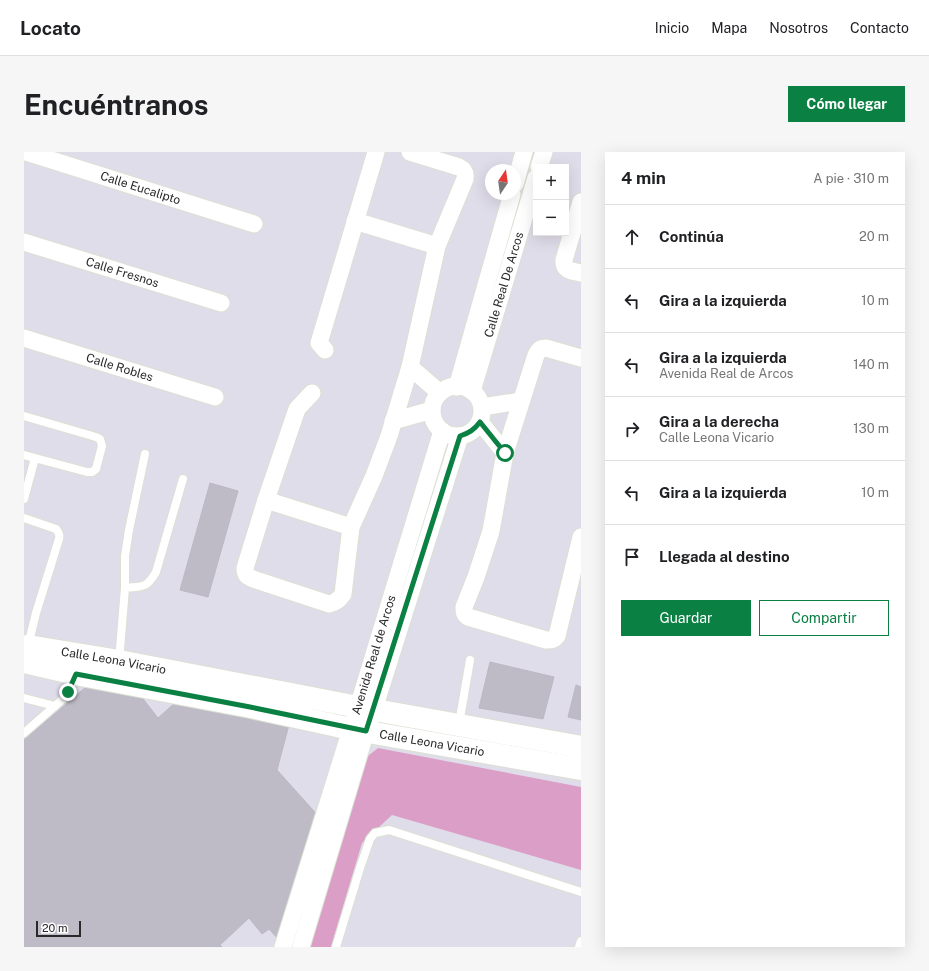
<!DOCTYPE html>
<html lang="es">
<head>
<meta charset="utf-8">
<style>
	:root { --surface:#fff; --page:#f6f6f6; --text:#202124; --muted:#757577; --line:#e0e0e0; --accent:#0b8043 }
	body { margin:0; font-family:"Public Sans",sans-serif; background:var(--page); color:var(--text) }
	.controls { position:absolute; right:12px; top:12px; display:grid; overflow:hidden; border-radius:0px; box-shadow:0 4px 16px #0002 }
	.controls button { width:36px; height:36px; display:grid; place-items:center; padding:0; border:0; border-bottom:1px solid var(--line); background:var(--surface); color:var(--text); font:20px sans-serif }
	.compass { position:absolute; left:461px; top:12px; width:36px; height:36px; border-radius:50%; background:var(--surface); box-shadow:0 4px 16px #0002; rotate:13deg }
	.scale { position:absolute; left:12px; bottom:10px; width:45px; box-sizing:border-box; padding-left:4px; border:2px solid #292929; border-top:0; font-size:11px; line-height:14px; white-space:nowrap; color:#292929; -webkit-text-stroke:3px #fff; paint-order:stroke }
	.stop { position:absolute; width:12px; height:12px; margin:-9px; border:3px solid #0b8043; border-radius:50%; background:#fff }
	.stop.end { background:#0b8043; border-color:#fff; box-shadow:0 1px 4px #0008 }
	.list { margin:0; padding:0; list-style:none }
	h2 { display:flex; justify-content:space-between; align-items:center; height:52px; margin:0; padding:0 16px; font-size:17px }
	h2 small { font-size:13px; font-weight:400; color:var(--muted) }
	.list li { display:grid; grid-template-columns:26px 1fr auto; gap:12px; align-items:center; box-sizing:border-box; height:64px; padding:0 16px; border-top:1px solid var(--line) }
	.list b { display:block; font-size:15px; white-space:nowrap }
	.list p { margin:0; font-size:13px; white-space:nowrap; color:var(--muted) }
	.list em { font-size:13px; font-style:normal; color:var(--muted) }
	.actions { display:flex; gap:8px; padding:12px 16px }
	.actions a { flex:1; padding:9px 0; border:1px solid var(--accent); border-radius:0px; text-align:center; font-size:14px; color:var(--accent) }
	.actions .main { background:var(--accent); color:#fff }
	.icon { flex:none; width:22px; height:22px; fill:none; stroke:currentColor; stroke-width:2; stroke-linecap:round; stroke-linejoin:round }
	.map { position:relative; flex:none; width:557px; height:795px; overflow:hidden; border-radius:0px }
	header { display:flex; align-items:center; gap:24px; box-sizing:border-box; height:56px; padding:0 20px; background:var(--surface); border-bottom:1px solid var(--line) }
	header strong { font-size:19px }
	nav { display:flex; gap:22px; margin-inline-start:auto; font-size:14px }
	.intro { display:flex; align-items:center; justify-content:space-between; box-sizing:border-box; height:96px; padding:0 24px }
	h1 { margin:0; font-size:28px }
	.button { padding:10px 18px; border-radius:0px; background:var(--accent); color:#fff; font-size:14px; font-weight:700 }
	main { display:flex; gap:24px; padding:0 24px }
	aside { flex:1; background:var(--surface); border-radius:0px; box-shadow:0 4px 16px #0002 }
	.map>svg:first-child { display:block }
	.green { fill:#db9fc7 }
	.building { fill:#bfbbc6; stroke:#bbb7c5 }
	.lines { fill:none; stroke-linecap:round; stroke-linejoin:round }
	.service-casing { stroke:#dae1d2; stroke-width:10 }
	.minor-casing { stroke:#dae1d2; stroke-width:19 }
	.secondary-casing { stroke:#dae1d2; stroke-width:24 }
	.service { stroke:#fff; stroke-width:8 }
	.minor { stroke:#fff; stroke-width:17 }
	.secondary { stroke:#fff; stroke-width:22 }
	.route { stroke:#0b8043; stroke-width:5 }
	.labels { text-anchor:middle; stroke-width:3.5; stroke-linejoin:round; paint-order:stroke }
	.street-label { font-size:12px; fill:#292929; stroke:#fff }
</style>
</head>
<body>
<header>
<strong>Locato</strong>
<nav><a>Inicio</a><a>Mapa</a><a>Nosotros</a><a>Contacto</a></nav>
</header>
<div class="intro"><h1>Encuéntranos</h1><a class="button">Cómo llegar</a></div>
<main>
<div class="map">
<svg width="557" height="795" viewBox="0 0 557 795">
	<rect width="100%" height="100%" fill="#e0ddea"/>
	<polygon class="green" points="354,596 557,635 557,718 368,663 338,691 307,795 285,795 339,608"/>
	<g class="building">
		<polygon points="186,331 214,339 184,445 156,438"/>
		<polygon points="466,510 530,525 519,567 455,556"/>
		<polygon points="552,533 557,535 557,568 544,565"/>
		<polygon points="63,534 116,543 134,566 152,550 266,569 253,618 297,667 256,789 245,777 238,782 225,766 196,793 198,795 0,795 0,588"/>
	</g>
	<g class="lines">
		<defs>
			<g id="service">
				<polyline points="0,264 72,285 76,287 78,294 72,317 68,320 63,320 0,303"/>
				<polyline points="0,347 11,306"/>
				<path d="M0,366L32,377C35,381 36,383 35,387L12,461L4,494"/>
				<polyline points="101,436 101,404 105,378 121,302"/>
				<path d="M95,509L101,436C119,434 122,437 132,420L159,327"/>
				<polyline points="0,546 31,554"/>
				<polyline points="435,572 446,508"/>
				<polyline points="0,581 40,546 44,541 51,522"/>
				<polyline points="312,795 336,716 346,687 351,681 356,680 365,678 557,740"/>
				<polyline points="555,795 557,789"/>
			</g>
			<g id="minor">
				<path id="s1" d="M2,0L230,72"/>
				<polyline points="515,15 520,0"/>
				<polyline points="491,32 500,0"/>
				<path d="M557,50L540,108C539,119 548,119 557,121"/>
				<polyline points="331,69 413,94"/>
				<path id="s2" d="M0,90L197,151"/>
				<path id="s3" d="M0,186L191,245"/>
				<polyline points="301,198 295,191 352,0"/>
				<path d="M557,206L522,196C516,196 515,198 512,203L481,301L467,379L452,425L440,455C440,460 440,462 444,465L522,488C527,488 530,488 533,484L557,385"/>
				<polyline points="386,215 416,241"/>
				<circle cx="433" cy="259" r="25"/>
				<polyline points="433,235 488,42"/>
				<path id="s4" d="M448,239L512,26"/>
				<path d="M288,241L273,257L242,348L221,416C221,423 223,424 229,427L305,452C312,450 315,448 319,442L327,375L350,324L365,284L386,215L413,94L441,27C442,21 441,18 435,15L386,0"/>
				<polyline points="458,255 497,249"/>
				<polyline points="369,269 408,258"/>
				<polyline points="456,270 481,301"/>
				<polyline points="242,348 327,375"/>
				<path id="s5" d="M259,795L334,555L418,279"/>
				<polyline points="277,795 342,579 350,557 436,284"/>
			</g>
			<g id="secondary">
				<path id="s6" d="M0,495L4,494L95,509L334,555L557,595"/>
				<path id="s7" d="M0,510L52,522L227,555L327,577L557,617"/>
			</g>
		</defs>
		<use href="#service" class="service-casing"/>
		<use href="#minor" class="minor-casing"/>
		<use href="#secondary" class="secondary-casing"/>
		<use href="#service" class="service"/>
		<use href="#minor" class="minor"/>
		<use href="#secondary" class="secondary"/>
	</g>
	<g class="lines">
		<path class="route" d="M44,540L52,522L226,555L342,579L436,284C445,281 450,278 456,270L481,301"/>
	</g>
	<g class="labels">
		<g class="street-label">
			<text dy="4" stroke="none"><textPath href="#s1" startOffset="120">Calle Eucalipto</textPath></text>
			<text dy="4" stroke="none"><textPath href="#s2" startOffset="103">Calle Fresnos</textPath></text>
			<text dy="4" stroke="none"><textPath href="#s4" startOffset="111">Calle Real De Arcos</textPath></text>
			<text dy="4" stroke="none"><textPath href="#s3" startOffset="100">Calle Robles</textPath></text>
			<text dy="4" stroke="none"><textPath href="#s5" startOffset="306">Avenida Real de Arcos</textPath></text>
			<text dy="4" stroke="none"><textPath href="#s6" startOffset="91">Calle Leona Vicario</textPath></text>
			<text dy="4" stroke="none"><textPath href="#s7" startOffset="416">Calle Leona Vicario</textPath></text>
		</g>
	</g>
</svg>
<div class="controls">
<button>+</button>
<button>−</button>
</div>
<svg class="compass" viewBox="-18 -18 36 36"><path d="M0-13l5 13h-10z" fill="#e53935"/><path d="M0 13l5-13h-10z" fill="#757577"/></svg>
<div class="scale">20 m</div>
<div class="stop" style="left:481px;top:301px"></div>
<div class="stop end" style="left:44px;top:540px"></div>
</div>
<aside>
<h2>4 min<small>A pie · 310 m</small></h2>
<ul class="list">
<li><svg class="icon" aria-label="ahead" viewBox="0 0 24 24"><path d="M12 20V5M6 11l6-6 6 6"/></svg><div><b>Continúa</b></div><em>20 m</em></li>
<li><svg class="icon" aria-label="left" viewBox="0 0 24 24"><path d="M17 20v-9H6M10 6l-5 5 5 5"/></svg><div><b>Gira a la izquierda</b></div><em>10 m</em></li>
<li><svg class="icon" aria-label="left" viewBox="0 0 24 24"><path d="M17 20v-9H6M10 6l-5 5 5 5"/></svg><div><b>Gira a la izquierda</b><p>Avenida Real de Arcos</p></div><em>140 m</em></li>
<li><svg class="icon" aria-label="right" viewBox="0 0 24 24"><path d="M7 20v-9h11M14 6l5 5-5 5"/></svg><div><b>Gira a la derecha</b><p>Calle Leona Vicario</p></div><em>130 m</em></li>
<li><svg class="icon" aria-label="left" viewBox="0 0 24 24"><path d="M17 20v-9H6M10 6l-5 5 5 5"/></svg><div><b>Gira a la izquierda</b></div><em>10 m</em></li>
<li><svg class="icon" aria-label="arrive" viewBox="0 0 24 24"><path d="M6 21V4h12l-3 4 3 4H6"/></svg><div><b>Llegada al destino</b></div></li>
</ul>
<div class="actions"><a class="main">Guardar</a><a>Compartir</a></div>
</aside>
</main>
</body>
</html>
